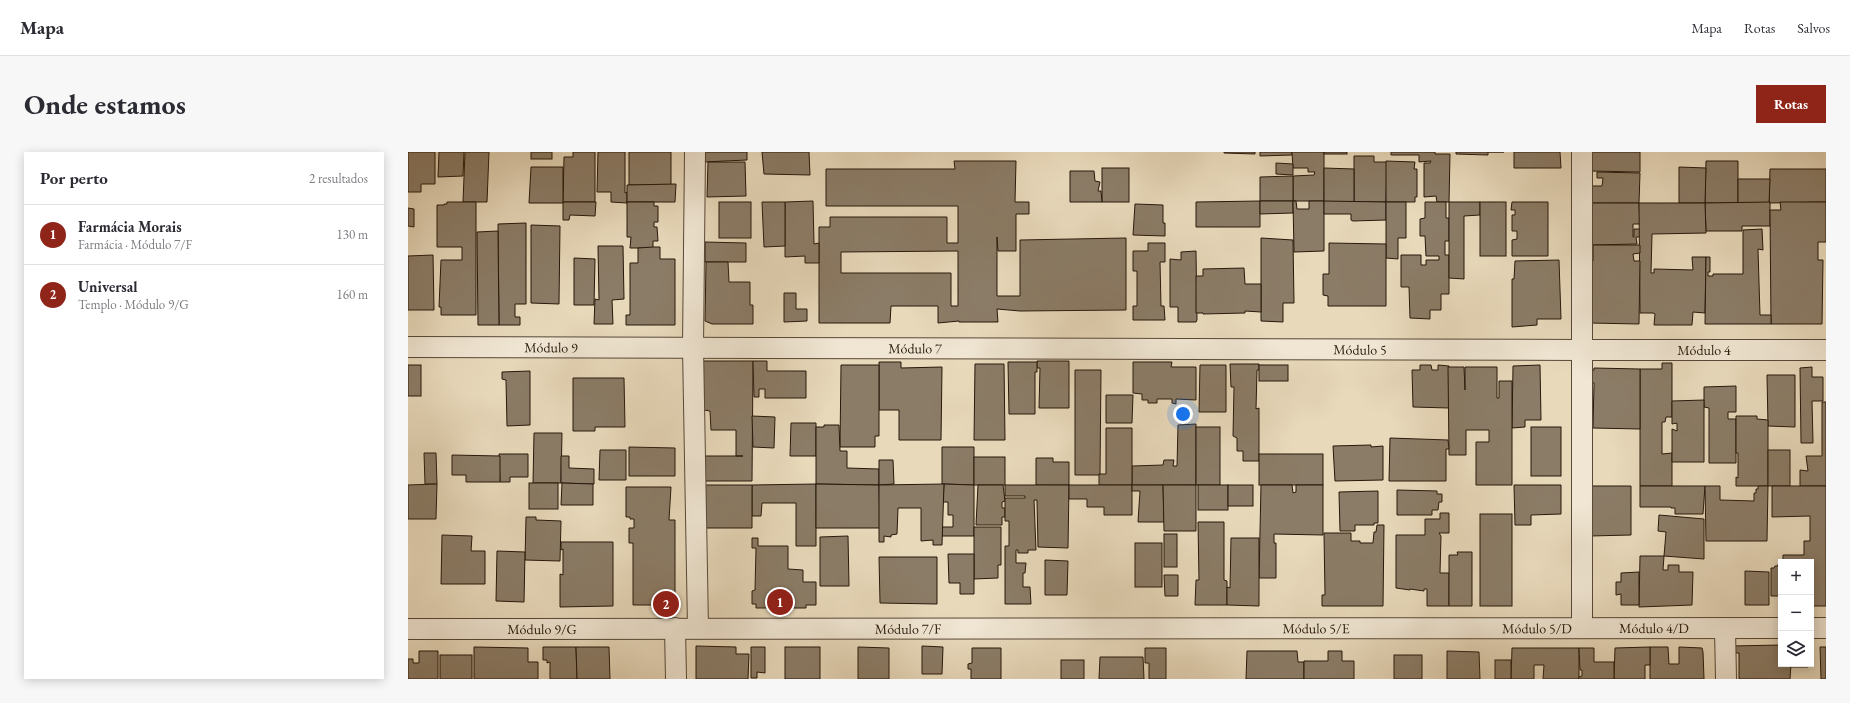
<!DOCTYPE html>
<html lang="pt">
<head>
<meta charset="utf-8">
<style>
	:root { --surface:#fff; --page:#f7f7f7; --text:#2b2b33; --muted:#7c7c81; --line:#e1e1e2; --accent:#8f2418 }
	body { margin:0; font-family:"EB Garamond",serif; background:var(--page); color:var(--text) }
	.controls { position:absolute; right:12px; bottom:12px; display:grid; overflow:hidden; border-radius:0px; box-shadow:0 2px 10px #0003 }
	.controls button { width:36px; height:36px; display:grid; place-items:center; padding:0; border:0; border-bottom:1px solid var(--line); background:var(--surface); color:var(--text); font:20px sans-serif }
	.you { position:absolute; left:775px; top:262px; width:14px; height:14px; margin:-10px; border:3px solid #fff; border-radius:50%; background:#1a73e8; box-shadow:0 0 0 6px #1a73e833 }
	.badge { display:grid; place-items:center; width:26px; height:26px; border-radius:50%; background:var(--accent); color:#fff; font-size:13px; font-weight:700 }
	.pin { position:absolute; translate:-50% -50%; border:2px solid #fff; box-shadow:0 1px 4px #0006 }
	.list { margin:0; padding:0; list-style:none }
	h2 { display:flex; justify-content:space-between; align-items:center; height:52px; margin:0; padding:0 16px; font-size:17px }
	h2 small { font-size:13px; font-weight:400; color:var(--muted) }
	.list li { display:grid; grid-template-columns:26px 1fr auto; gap:12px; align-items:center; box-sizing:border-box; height:60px; padding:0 16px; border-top:1px solid var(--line) }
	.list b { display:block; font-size:15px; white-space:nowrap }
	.list p { margin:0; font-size:13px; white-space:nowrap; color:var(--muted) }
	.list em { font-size:13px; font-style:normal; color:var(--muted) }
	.icon { flex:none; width:22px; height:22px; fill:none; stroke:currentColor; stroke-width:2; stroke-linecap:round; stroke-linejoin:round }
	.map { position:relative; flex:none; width:1418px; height:527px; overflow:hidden; border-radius:0px }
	header { display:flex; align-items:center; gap:24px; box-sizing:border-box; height:56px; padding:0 20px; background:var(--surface); border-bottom:1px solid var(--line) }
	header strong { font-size:19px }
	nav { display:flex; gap:22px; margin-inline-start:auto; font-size:14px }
	.intro { display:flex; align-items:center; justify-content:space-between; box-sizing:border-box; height:96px; padding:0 24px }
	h1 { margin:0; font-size:28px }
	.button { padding:10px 18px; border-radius:0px; background:var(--accent); color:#fff; font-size:14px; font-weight:700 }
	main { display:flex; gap:24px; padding:0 24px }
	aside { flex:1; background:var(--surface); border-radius:0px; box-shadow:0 2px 10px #0003 }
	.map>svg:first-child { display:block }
	.building { fill:#8b7c67; stroke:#27180b; fill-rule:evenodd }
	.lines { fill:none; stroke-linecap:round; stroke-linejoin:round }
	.street-casing { stroke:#574837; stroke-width:22 }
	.street { stroke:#f0e6d3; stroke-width:20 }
	.labels { text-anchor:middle; stroke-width:3.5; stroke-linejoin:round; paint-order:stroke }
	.street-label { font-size:14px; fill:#27180b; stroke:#f0e6d3 }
</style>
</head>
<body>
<header>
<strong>Mapa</strong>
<nav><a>Mapa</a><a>Rotas</a><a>Salvos</a></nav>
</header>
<div class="intro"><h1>Onde estamos</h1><a class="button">Rotas</a></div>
<main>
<aside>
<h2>Por perto<small>2 resultados</small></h2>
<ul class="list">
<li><span class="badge">1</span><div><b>Farmácia Morais</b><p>Farmácia · Módulo 7/F</p></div><em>130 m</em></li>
<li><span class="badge">2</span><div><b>Universal</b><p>Templo · Módulo 9/G</p></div><em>160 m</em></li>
</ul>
</aside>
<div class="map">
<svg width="1418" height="527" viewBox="0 0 1418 527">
	<rect width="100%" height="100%" fill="#e8d9bb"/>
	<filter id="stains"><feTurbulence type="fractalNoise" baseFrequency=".005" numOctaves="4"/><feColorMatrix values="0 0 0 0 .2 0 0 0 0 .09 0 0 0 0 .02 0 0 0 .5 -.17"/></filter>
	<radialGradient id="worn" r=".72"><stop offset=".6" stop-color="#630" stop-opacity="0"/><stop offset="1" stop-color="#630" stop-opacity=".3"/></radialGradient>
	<g class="building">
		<polygon points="0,0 27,0 27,32 13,32 13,40 0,40"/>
		<polygon points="31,0 56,0 55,24 30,25"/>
		<polygon points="57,0 81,0 79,50 55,50"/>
		<rect x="123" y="0" width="21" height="7"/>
		<polygon points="165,0 187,0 187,50 155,50 156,5 165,5"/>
		<polygon points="190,0 217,0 217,41 219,40 219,51 203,50 203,40 189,40"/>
		<rect x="221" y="0" width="42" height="33"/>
		<polygon points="295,0 339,0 339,8 295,10"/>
		<polygon points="354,0 401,0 402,23 356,22"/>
		<polygon points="816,0 847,0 847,2 816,1"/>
		<polygon points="852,0 884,0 884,3 852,4"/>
		<polygon points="884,0 916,0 916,49 885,49 885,24 906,23 907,20 900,20 900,16 885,16"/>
		<rect x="916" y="0" width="23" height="2"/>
		<polygon points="983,0 1027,0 1027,2 1042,2 1041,50 1029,50 1028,44 1016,45 1016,11 1022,11 1023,9 1011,10 1011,3 983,3"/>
		<polygon points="1048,0 1096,0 1080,0 1080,3 1048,2"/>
		<polygon points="1106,0 1152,0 1153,16 1106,16"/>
		<polygon points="1181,0 1232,0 1232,20 1182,19"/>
		<polygon points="946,4 966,4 966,10 979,10 978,50 946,50"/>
		<path d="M546,9H608L607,50H621V62H608V99H590L589,85V144H612V88L718,86V158L612,159L589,157L590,170H551V169L530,171V154H483L482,171H411V75H422V65H539V91H550V54H418V17H547ZM550,99V154H543V121H433V100Z"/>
		<polygon points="978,9 1007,10 1006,17 1009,17 1009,45 1007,45 1007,50 978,50"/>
		<polygon points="1298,9 1330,9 1330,51 1297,51"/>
		<polygon points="300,10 337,10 338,44 299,45"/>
		<polygon points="868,11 885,12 885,23 868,22"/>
		<polygon points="123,15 155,15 155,51 121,51"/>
		<polygon points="1271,15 1298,16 1297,51 1271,51"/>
		<rect x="694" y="16" width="27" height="34"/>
		<polygon points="916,16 946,17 946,50 916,50"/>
		<polygon points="1362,17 1418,17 1418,50 1361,51"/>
		<polygon points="662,19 686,19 687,29 692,30 690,39 693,39 694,50 662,50"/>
		<polygon points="1189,20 1232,21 1231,51 1182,51 1182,34 1194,34 1195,26 1189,26"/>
		<polygon points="885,24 885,49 852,49 852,25"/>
		<polygon points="1330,27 1362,27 1361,51 1330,51"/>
		<polygon points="268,32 267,50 219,50 219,33"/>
		<polygon points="405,49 406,92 411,91 411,111 397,111 397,104 377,105 377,50"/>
		<polygon points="852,49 852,75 788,75 788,50"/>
		<polygon points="852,49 885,49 885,61 852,62"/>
		<polygon points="885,49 888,49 889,57 901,57 901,49 916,49 916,99 886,100"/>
		<polygon points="916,49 978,50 978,68 945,69 943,68 943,62 916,62"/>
		<polygon points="39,50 68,50 68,163 33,163 33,155 31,155 33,108 54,108 54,95 29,95 29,53 36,53 36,52 39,52"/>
		<polygon points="155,50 188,50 187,64 162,63 161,68 155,68"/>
		<polygon points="219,50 246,50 246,54 250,54 250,70 246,70 246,75 249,75 250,89 245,89 245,96 222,96 223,85 219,85"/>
		<rect x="311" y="50" width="32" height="36"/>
		<polygon points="354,50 377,50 377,94 356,95"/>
		<polygon points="978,50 998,50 998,86 990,86 990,107 978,106"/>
		<polygon points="1017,50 1038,50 1038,66 1041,66 1041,89 1037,89 1037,103 1041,103 1041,142 1033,142 1033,158 1022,158 1022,167 1002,166 1001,135 993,135 993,103 1013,103 1013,113 1018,113 1018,108 1031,108 1031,104 1018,104 1017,84 1012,84 1012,67 1017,66"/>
		<polygon points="1041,50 1072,50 1072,63 1056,64 1056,127 1041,126"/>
		<rect x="1072" y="50" width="26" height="54"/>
		<polygon points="1104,50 1140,50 1140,104 1104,104 1104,88 1109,87 1109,79 1104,79 1104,63 1107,63 1107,58 1103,58"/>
		<polygon points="1362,50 1362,74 1334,74 1334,79 1298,79 1297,51"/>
		<polygon points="1372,50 1418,50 1418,90 1410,90 1410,108 1415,108 1414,172 1363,172 1362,58 1373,58"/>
		<polygon points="1182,51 1231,51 1232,72 1225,72 1225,85 1226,85 1226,77 1232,77 1232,85 1228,85 1229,92 1182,93"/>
		<polygon points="1231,51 1297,51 1298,81 1244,82 1243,121 1246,121 1246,117 1285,118 1284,105 1298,105 1297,161 1285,160 1284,173 1246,173 1247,162 1245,161 1232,161"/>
		<polygon points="727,52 755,53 755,71 757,71 757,84 725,83"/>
		<polygon points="0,56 6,57 6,75 0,74"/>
		<polygon points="118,71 118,152 107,152 107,165 112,165 112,173 91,173 90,72"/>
		<polygon points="123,73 152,74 151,152 123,151"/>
		<polygon points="1354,77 1355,98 1350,97 1352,163 1363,163 1363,172 1297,172 1298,105 1302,105 1302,120 1300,120 1300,124 1305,124 1305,122 1335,122 1335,78"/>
		<polygon points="90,79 91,173 70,173 69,80"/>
		<polygon points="853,86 885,88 886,151 875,151 875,170 853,169"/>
		<polygon points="297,90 338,91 338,110 297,110"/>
		<polygon points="740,91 757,91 757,110 752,110 753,154 756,154 757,168 725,168 725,154 729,154 729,119 725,119 725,99 740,99"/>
		<polygon points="921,91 978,92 978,154 920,154 920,144 915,143 915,122 921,122"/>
		<polygon points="1185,93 1232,93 1232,101 1225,102 1226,109 1232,109 1231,172 1182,171 1182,109 1185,109"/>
		<polygon points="190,94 215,94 216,147 204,148 205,172 186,172 187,147 191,148"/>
		<polygon points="245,95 252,95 252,107 267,107 267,173 218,173 218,163 222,163 222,111 230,111 230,96"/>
		<polygon points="788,99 789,168 788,170 770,170 770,155 762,155 762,107 773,108 773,100"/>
		<polygon points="25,103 26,158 0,158 0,104"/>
		<polygon points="166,106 187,107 186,153 166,153"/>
		<polygon points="1151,108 1153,167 1129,167 1129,173 1104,175 1104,127 1106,127 1107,109"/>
		<polygon points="298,110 320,110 321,130 342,130 342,153 345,153 345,172 304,172 297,169"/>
		<polygon points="836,116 837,132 853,132 853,160 837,159 837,161 795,162 795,161 788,161 788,124 795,124 795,117"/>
		<polygon points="376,141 388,141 388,157 399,157 399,169 376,170"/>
		<polygon points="295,209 345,209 344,329 296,329 296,304 335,304 328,304 328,278 303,278 302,259 296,258"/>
		<polygon points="345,209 359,209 359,219 398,219 398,246 357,246 357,237 351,237 351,245 346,245"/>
		<polygon points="629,209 661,209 661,256 631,256 632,216 629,216"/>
		<polygon points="471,210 493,210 493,216 534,215 533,288 491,288 491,258 471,258"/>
		<polygon points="600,210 629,210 629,220 627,220 627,262 601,262"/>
		<polygon points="725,210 764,210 763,215 788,215 788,248 768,247 768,252 764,251 764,247 749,247 749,251 740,251 740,248 734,248 734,242 725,241"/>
		<polygon points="1254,211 1264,211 1264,265 1258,265 1257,270 1254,270 1254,302 1264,301 1264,334 1232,334 1232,217 1254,217"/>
		<polygon points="567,212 596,212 597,288 566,288"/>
		<polygon points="822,212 851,212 851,218 849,218 848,257 851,256 851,309 835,309 835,299 829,299 829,286 825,284 826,235 823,235"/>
		<rect x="0" y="213" width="13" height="31"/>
		<polygon points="433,213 471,213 471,284 467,284 467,295 432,295"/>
		<polygon points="792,213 818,213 818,260 791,260"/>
		<rect x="851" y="213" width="29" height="16"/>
		<polygon points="1012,213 1023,213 1024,218 1030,218 1030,213 1041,214 1041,256 1005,255 1004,218 1012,218"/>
		<polygon points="1132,213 1133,268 1117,268 1117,275 1104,276 1105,214"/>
		<polygon points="1040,215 1056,215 1057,238 1057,215 1089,215 1089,246 1091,246 1091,229 1104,229 1104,333 1068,333 1068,290 1081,290 1081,278 1058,278 1058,303 1041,303"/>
		<polygon points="1404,215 1404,225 1415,225 1415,249 1404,249 1405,291 1393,291 1392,216"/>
		<polygon points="1186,216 1232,217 1232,277 1185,276 1186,231 1183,230 1183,218 1186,218"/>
		<polygon points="667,218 693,218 692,323 667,323"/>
		<polygon points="122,219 122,273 99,274 98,228 94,227 94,220"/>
		<polygon points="1359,223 1387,223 1387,275 1360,274"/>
		<polygon points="165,226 216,226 217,275 187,275 187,279 165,279"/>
		<polygon points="1328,234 1328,260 1320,260 1320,267 1328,267 1328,311 1301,311 1301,256 1296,255 1296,235"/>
		<polygon points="698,243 725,243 724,271 698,271"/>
		<polygon points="1296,248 1296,310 1264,310 1264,277 1269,279 1269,271 1264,272 1264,249"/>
		<polygon points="1414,250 1418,250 1418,334 1392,334 1392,318 1400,319 1398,304 1414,304"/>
		<polygon points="344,264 367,265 366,296 345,295"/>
		<polygon points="1328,264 1349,264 1349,267 1360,268 1360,334 1328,334 1328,325 1330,326 1330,301 1328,301"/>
		<polygon points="383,271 408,271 408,304 382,304"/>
		<polygon points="788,272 788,333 724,333 724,314 755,313 756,308 766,308 765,314 769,314 770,273"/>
		<polygon points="416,273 431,273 432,299 439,299 439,316 471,317 471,333 408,332 408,275 416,275"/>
		<rect x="788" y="275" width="24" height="58"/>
		<rect x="1123" y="275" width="30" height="49"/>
		<polygon points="698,276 724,276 724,333 691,333 691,322 698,322"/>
		<polygon points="126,281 154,281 153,331 125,331"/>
		<polygon points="982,286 1040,288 1041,297 1038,297 1038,329 981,329"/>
		<polygon points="963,293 963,295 975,294 975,328 927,329 925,294"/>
		<polygon points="221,295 267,296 267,324 221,324"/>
		<polygon points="534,295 566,295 566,333 534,332"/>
		<polygon points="192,298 218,298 218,328 191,328"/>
		<rect x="1360" y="298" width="22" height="36"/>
		<polygon points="16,301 28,301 29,332 17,332"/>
		<polygon points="91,302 120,302 120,325 102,325 102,330 92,330"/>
		<rect x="851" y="302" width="64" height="31"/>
		<polygon points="44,303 92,304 92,330 58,330 58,323 44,323"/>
		<polygon points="153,304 161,304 161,316 186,317 186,332 153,331"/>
		<rect x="566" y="305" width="31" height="28"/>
		<polygon points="628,306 645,306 645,310 661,310 661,333 628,333"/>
		<polygon points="471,308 485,308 486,332 471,333"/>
		<rect x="121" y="331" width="29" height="26"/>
		<polygon points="154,331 185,332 185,353 153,353"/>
		<polygon points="29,332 28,367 0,367 0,333"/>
		<polygon points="408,332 408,394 388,394 388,351 354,351 353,364 344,364 344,333"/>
		<polygon points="408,332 471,333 472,376 408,376"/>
		<polygon points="536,332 566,333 566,384 534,384 534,375 545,375 545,363 540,363 540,350 535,350"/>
		<polygon points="536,332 534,393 525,393 525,388 513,389 513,356 490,356 489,382 483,383 483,385 476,384 476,390 471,390 471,333"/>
		<polygon points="295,333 344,333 344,376 297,376"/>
		<polygon points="570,333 595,333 597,349 594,350 594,356 597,356 597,365 594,365 594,373 568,373"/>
		<polygon points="597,333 661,333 660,396 630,395 629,348 626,348 628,398 620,398 620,401 610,401 610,398 608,398 608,411 618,411 617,421 615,421 615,435 622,435 623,452 597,452 597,394 601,394 601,369 597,369 597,346 617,346 617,344 597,344"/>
		<polygon points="661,333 724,333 724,363 696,363 696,355 679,355 679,347 661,347"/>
		<polygon points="724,333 755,333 756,370 730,370 732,339 724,339"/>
		<polygon points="755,333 788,333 788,379 756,379"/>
		<rect x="790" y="333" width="30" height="25"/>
		<rect x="820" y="333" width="25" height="21"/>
		<polygon points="853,333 884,333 885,341 888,340 888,333 915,333 915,383 866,382 866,391 868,391 868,426 851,426"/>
		<polygon points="1106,333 1153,333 1153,362 1123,363 1123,373 1107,373"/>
		<polygon points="1183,334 1223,334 1223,383 1182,384"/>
		<polygon points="1232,334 1297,334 1295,362 1267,362 1267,356 1263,356 1263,355 1232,355"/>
		<polygon points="1297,334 1312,334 1312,348 1346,349 1346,341 1348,341 1348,337 1350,337 1350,334 1360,334 1359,389 1298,389"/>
		<polygon points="1364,334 1418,334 1418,454 1403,454 1403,410 1375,410 1375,403 1396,403 1396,389 1402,389 1402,364 1364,365"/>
		<polygon points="218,335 263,335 261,368 267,368 267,453 225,453 225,391 221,391 221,376 226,376 226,367 222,367 222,365 218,365"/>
		<polygon points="989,338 1029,339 1029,342 1034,342 1034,350 1031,350 1030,358 1024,358 1024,363 989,363"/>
		<polygon points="970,339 970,371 966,371 966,373 947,373 947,379 932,379 931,340"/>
		<polygon points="1032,361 1041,361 1041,381 1031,381 1033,384 1032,421 1041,421 1041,454 1019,454 1019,437 1016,437 1016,439 1002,437 1002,438 988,436 988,383 1017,383 1017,367 1032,367"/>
		<rect x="1072" y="362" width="32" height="92"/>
		<polygon points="1251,363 1296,367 1296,407 1256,404 1258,380 1250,379"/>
		<polygon points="118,365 128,365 128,368 153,369 152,409 117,408"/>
		<polygon points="790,370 816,370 816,428 819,429 819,453 787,453 788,428 791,428"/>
		<polygon points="969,373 976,373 975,454 914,454 914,443 917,443 916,381 943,381 943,389 952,389 952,391 965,391 966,380 968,380"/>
		<polygon points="566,375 593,375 593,413 590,413 590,426 566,427"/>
		<rect x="756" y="382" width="13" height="33"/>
		<polygon points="34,383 64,384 63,399 77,399 77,432 33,432"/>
		<polygon points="440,384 441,434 412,434 412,385"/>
		<polygon points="344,386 350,386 350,394 380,394 380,417 395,418 395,430 408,430 408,453 398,453 398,456 348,456 348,452 344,452 344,439 347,438 348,396 344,396"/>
		<polygon points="823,386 851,386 851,454 819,453 819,435 822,436"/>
		<polygon points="153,390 205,390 205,454 152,455 152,422 155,423 155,397 153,398"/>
		<rect x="727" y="391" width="27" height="44"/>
		<polygon points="89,399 117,400 116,450 88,449"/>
		<polygon points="1049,400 1064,400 1064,454 1041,454 1041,403 1050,403"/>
		<polygon points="540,402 566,402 566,442 552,442 552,431 541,431"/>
		<polygon points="1232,404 1256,404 1255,418 1260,418 1260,413 1271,413 1271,420 1285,420 1284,453 1231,455"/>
		<polygon points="471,405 529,405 529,452 472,451"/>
		<polygon points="637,408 660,409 659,443 637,443"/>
		<polygon points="1370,412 1373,412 1373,444 1363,444 1363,416 1366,416 1367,414 1370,414"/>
		<polygon points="1337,419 1361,420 1361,453 1337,453"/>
		<polygon points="1231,420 1231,453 1213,453 1213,442 1208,443 1208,430 1213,430 1213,421"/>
		<polygon points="756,423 770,423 770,444 757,444"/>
		<polygon points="1373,493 1373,512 1383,512 1382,527 1331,527 1331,501 1324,501 1324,494"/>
		<polygon points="288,494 328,495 328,502 341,502 340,527 288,527"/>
		<polygon points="514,494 535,495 534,522 514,522"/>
		<polygon points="66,495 120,496 120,510 130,510 130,527 66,527"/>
		<polygon points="135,495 168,495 169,527 142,527 142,510 139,511 139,508 135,508"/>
		<polygon points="168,495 201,495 202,527 169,527"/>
		<polygon points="343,495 357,495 357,521 349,520 349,526 343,526"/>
		<rect x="377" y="495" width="35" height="32"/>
		<polygon points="450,495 481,496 481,527 450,527"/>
		<polygon points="1242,495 1260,495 1261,512 1271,512 1271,495 1294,496 1295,500 1296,527 1242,527"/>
		<polygon points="1242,495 1242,513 1237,513 1237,527 1206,527 1207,496"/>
		<polygon points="1412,495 1418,495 1418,527 1413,527"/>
		<polygon points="564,496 593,496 593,527 563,527 563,517 560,517 560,512 564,511"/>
		<polygon points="737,496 758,496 758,527 741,527 741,511 737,511"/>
		<polygon points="1104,496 1171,496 1171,527 1135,527 1136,513 1126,513 1126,527 1103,527"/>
		<polygon points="1171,496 1186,496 1186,510 1206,510 1206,527 1171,527 1171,525 1174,524 1174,518 1172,518"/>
		<polygon points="11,499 30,499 30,527 0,527 0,507 5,507 5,511 11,511"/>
		<polygon points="839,499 889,499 890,510 896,510 896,527 838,527"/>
		<polygon points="920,499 934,499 934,509 946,509 946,527 896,527 896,509 920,509"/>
		<polygon points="1039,499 1071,500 1072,527 1039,527"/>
		<rect x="32" y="503" width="32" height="24"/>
		<rect x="986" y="503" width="28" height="24"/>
		<polygon points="692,505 735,505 736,527 691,527"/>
		<rect x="653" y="508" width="23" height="19"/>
		<rect x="1087" y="508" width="16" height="19"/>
		<polygon points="1383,512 1400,512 1400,515 1382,515"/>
	</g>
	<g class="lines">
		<defs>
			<g id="street">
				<polyline points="287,0 285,195 290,476"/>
				<path id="s1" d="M0,195L1174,198H1418"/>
				<polyline points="267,476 268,527"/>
				<polyline points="1174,476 1174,0"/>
				<polyline points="1317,476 1318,527"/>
				<polyline points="1403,476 1418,476"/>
				<path id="s2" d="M0,477L1373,476"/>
			</g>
		</defs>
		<use href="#street" class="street-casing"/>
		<use href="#street" class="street"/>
	</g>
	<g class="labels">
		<g class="street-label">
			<text dy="5" stroke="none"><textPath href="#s1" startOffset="143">Módulo 9</textPath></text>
			<text dy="5" stroke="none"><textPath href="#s1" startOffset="507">Módulo 7</textPath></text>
			<text dy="5" stroke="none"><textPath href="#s1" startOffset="952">Módulo 5</textPath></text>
			<text dy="5" stroke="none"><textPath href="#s1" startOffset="1296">Módulo 4</textPath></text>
			<text dy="5" stroke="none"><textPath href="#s2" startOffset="500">Módulo 7/F</textPath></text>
			<text dy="5" stroke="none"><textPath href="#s2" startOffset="908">Módulo 5/E</textPath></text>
			<text dy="5" stroke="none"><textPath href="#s2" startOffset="1129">Módulo 5/D</textPath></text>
			<text dy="5" stroke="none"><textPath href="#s2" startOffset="1246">Módulo 4/D</textPath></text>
			<text dy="5" stroke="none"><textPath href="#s2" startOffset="134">Módulo 9/G</textPath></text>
		</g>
	</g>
	<rect width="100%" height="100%" filter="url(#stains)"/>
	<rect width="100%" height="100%" fill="url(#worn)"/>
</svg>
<div class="controls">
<button>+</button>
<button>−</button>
<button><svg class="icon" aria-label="layers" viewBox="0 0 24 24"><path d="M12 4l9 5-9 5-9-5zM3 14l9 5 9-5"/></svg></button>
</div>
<div class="you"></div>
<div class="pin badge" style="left:372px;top:450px">1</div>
<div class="pin badge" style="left:258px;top:452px">2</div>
</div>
</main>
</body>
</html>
